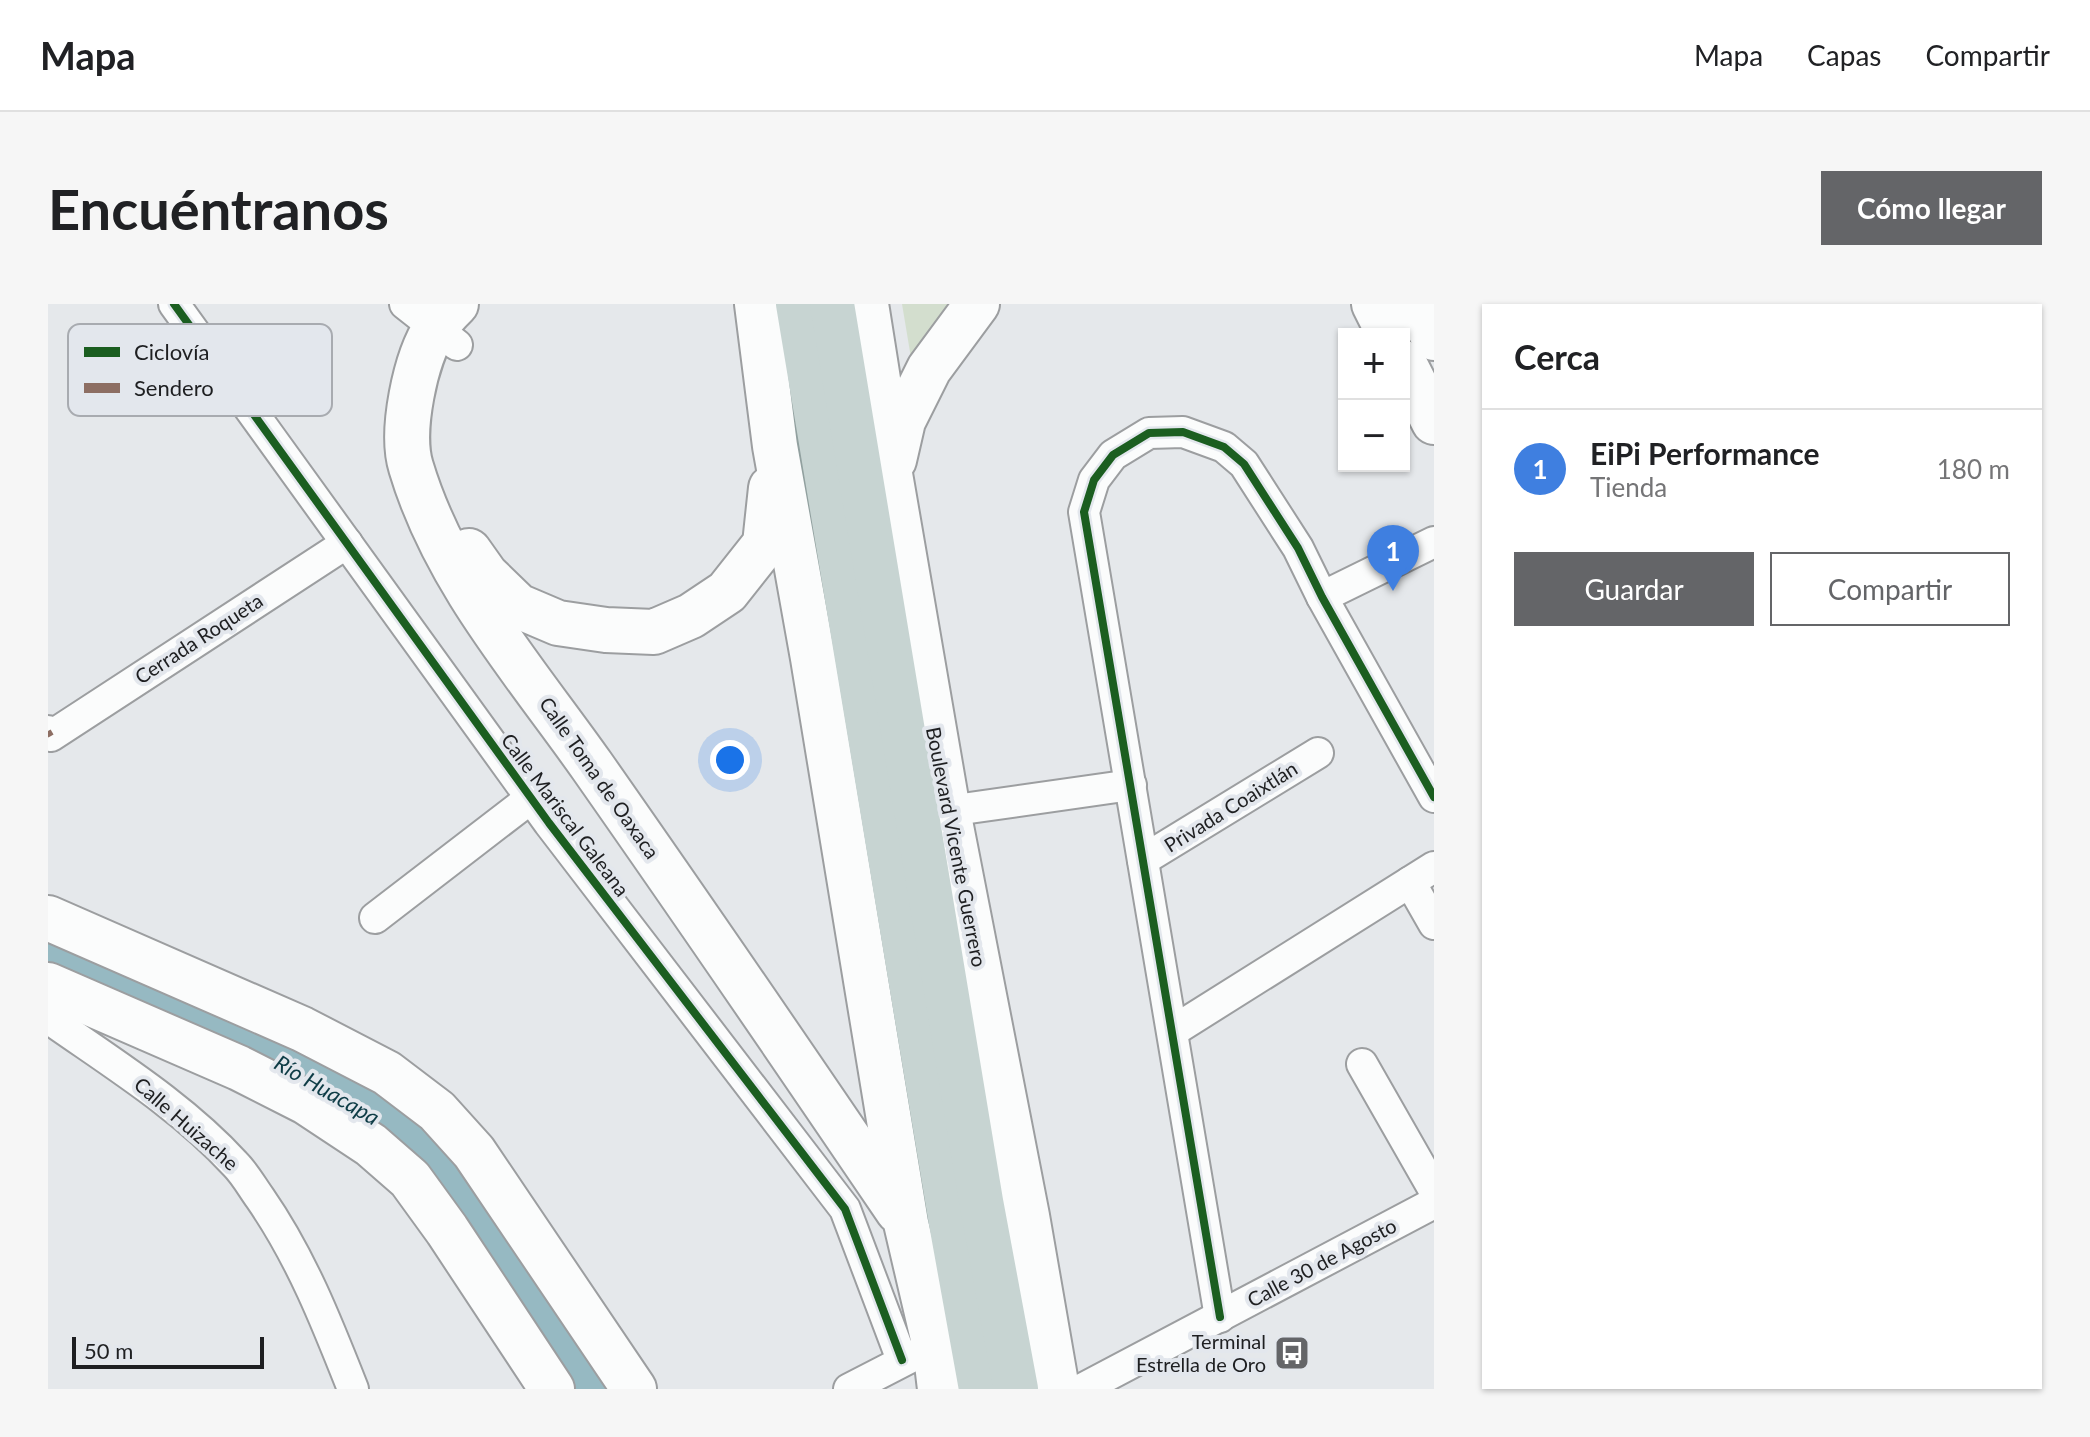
<!DOCTYPE html>
<html lang="es">
<head>
<meta charset="utf-8">
<style>
	:root { --surface:#fff; --page:#f6f6f6; --text:#202124; --muted:#757577; --line:#e0e0e0; --accent:#646568 }
	body { margin:0; font-family:Lato,sans-serif; background:var(--page); color:var(--text) }
	.controls { position:absolute; right:24px; top:24px; display:grid; overflow:hidden; border-radius:0px; box-shadow:0 2px 6px #0004 }
	.controls button { width:72px; height:72px; display:grid; place-items:center; padding:0; border:0; border-bottom:2px solid var(--line); background:var(--surface); color:var(--text); font:40px sans-serif }
	.scale { position:absolute; left:24px; bottom:20px; width:192px; box-sizing:border-box; padding-left:8px; border:4px solid #1e1f21; border-top:0; font-size:22px; line-height:28px; white-space:nowrap; color:#1e1f21; -webkit-text-stroke:6px #e3e7ed; paint-order:stroke }
	.you { position:absolute; left:682px; top:456px; width:28px; height:28px; margin:-20px; border:6px solid #fff; border-radius:50%; background:#1a73e8; box-shadow:0 0 0 12px #1a73e833 }
	.badge { display:grid; place-items:center; width:52px; height:52px; border-radius:50%; background:var(--accent); color:#fff; font-size:26px; font-weight:700 }
	.pin { position:absolute; translate:-50% -66px; filter:drop-shadow(0 2px 4px #0008) }
	.pin::after { content:''; position:absolute; top:42px; width:28px; height:24px; background:inherit; clip-path:polygon(0 0,100% 0,50% 100%) }
	.list { margin:0; padding:0; list-style:none }
	h2 { display:flex; justify-content:space-between; align-items:center; height:104px; margin:0; padding:0 32px; font-size:34px }
	h2 small { font-size:26px; font-weight:400; color:var(--muted) }
	.list li { display:grid; grid-template-columns:52px 1fr auto; gap:24px; align-items:center; box-sizing:border-box; height:120px; padding:0 32px; border-top:2px solid var(--line) }
	.list b { display:block; font-size:30px; white-space:nowrap }
	.list p { margin:0; font-size:26px; white-space:nowrap; color:var(--muted) }
	.list em { font-size:26px; font-style:normal; color:var(--muted) }
	.actions { display:flex; gap:16px; padding:24px 32px }
	.actions a { flex:1; padding:18px 0; border:2px solid var(--accent); border-radius:0px; text-align:center; font-size:28px; color:var(--accent) }
	.actions .main { background:var(--accent); color:#fff }
	.map { position:relative; flex:none; width:1386px; height:1085px; overflow:hidden; border-radius:0px }
	header { display:flex; align-items:center; gap:48px; box-sizing:border-box; height:112px; padding:0 40px; background:var(--surface); border-bottom:2px solid var(--line) }
	header strong { font-size:38px }
	nav { display:flex; gap:44px; margin-inline-start:auto; font-size:28px }
	.intro { display:flex; align-items:center; justify-content:space-between; box-sizing:border-box; height:192px; padding:0 48px }
	h1 { margin:0; font-size:56px }
	.button { padding:20px 36px; border-radius:0px; background:var(--accent); color:#fff; font-size:28px; font-weight:700 }
	main { display:flex; gap:48px; padding:0 48px }
	aside { flex:1; background:var(--surface); border-radius:0px; box-shadow:0 2px 6px #0004 }
	.map>svg:first-child { display:block }
	.green { fill:#d3dece }
	.lines { fill:none; stroke-linecap:round; stroke-linejoin:round }
	.river { stroke:#96b9c2; stroke-width:46 }
	.street-casing { stroke:#9c9ea0; stroke-width:34 }
	.secondary-casing { stroke:#9c9ea0; stroke-width:48 }
	.highway-casing { stroke:#91a09f; stroke-width:48 }
	.street { stroke:#fbfcfc; stroke-width:30 }
	.secondary { stroke:#fbfcfc; stroke-width:44 }
	.highway { stroke:#c7d4d2; stroke-width:44 }
	.quiet { stroke:#8d6e63; stroke-width:6; stroke-dasharray:12 6; stroke-linecap:butt }
	.cycleway-casing { stroke:#e3e7ed; stroke-width:13 }
	.cycleway { stroke:#1b5e20; stroke-width:8 }
	.labels { text-anchor:middle; stroke-width:8; stroke-linejoin:round; paint-order:stroke }
	.street-label { font-size:20px; fill:#1e1f21; stroke:#e3e7ed }
	.poi-label { font-size:20px; fill:#1e1f21; stroke:#e3e7ed; text-anchor:end }
	.water-label { font-size:22px; font-style:italic; fill:#0e3c46; stroke:#e3e7ed }
	.key { fill:#e3e7ed; stroke:#a8abb0; stroke-width:2 }
	.key-label { font-size:22px; fill:#1e1f21 }
</style>
</head>
<body>
<header>
<strong>Mapa</strong>
<nav><a>Mapa</a><a>Capas</a><a>Compartir</a></nav>
</header>
<div class="intro"><h1>Encuéntranos</h1><a class="button">Cómo llegar</a></div>
<main>
<div class="map">
<svg width="1386" height="1085" viewBox="0 0 1386 1085">
	<rect width="100%" height="100%" fill="#e5e8eb"/>
	<polygon class="green" points="854,0 928,0 868,84"/>
	<g class="lines">
		<polyline class="river" points="0,652 194,738 324,809 378,851 414,889 445,939 544,1085"/>
		<defs>
			<g id="street">
				<polyline points="126,0 501,519 797,905 854,1056"/>
				<polyline points="357,0 409,41"/>
				<polyline points="1274,293 1386,238"/>
				<polyline points="0,427 3,432 299,239"/>
				<polyline points="900,507 1083,481"/>
				<polyline points="1095,556 1270,449"/>
				<polyline points="1362,578 1386,620"/>
				<polyline points="327,614 483,494"/>
				<path d="M0,714C64,759 134,802 187,860C197,870 204,883 212,894C253,953 279,1019 305,1085"/>
				<polyline points="1125,727 1386,563"/>
				<polyline points="1314,760 1386,886"/>
				<polyline points="1172,1013 1036,208 1046,176 1065,151 1101,129 1135,128 1176,143 1196,160 1250,244 1274,293 1386,493"/>
				<polyline points="801,1085 871,1049"/>
				<polyline points="1034,1085 1386,899"/>
			</g>
			<g id="secondary">
				<path d="M408,0C401,7 393,15 388,23C367,54 352,128 363,163C397,277 477,367 544,462C647,609 749,758 850,907"/>
				<polyline points="709,0 727,142 765,354 858,919 887,1043 892,1085"/>
				<polyline points="818,0 835,107 842,170 900,507 979,912 1009,1085"/>
				<polyline points="1326,0 1341,30"/>
				<polyline points="1368,0 1386,34"/>
				<polyline points="1356,59 1386,118"/>
				<polyline points="846,156 855,117 881,65 929,0"/>
				<polyline points="421,247 438,271 470,302 510,319 558,326 606,328 643,312 679,288 717,240 723,184"/>
				<polyline points="0,614 254,725 339,769 389,807 426,848 586,1085"/>
				<polyline points="0,681 191,764 258,798 323,841 362,875 399,926 504,1085"/>
			</g>
			<g id="highway">
				<polyline points="750,0 903,919 933,1085"/>
				<polyline points="784,0 933,897 968,1085"/>
			</g>
		</defs>
		<use href="#street" class="street-casing"/>
		<use href="#secondary" class="secondary-casing"/>
		<use href="#highway" class="highway-casing"/>
		<use href="#street" class="street"/>
		<use href="#secondary" class="secondary"/>
		<use href="#highway" class="highway"/>
		<polyline class="quiet" points="0,427 3,432"/>
		<defs>
			<g id="cycleway">
				<polyline points="126,0 501,519 797,905 854,1056"/>
				<polyline points="1172,1013 1036,208 1046,176 1065,151 1101,129 1135,128 1176,143 1196,160 1250,244 1274,293 1386,493"/>
			</g>
		</defs>
		<use href="#cycleway" class="cycleway-casing"/>
		<use href="#cycleway" class="cycleway"/>
	</g>
	<defs>
		<symbol id="bus-square" viewBox="-11 -11 22 22"><rect x="-9" y="-9" width="18" height="18" rx="4" fill="#646568" stroke="#e3e7ed"/><path d="M-5-6H5V4H4V6H2V4H-2V6H-4V4H-5ZM-3.5-4V0h7V-4ZM-3.5 1.2v1.5H-2V1.2ZM2 1.2v1.5H3.5V1.2Z" fill="#fff"/></symbol>
	</defs>
	<g fill-rule="evenodd">
		<use href="#bus-square" x="1224" y="1029" width="40" height="40"/>
	</g>
	<g class="labels">
		<g class="street-label">
			<text transform="translate(151 335) rotate(-33)" y="7">Cerrada Roqueta</text>
			<text transform="translate(551 474) rotate(55)" y="7">Calle Toma de Oaxaca</text>
			<text transform="translate(1183 503) rotate(-32)" y="7">Privada Coaixtlán</text>
			<text transform="translate(517 511) rotate(53)" y="7">Calle Mariscal Galeana</text>
			<text transform="translate(908 543) rotate(79)" y="7">Boulevard Vicente Guerrero</text>
			<text transform="translate(138 820) rotate(41)" y="7">Calle Huizache</text>
			<text transform="translate(1274 959) rotate(-28)" y="7">Calle 30 de Agosto</text>
		</g>
		<g class="poi-label">
			<text x="1218" y="1045">Terminal<tspan x="1218" dy="23">Estrella de Oro</tspan></text>
		</g>
		<g class="water-label">
			<text transform="translate(279 786) rotate(30)" y="8">Río Huacapa</text>
		</g>
	</g>
	<rect x="20" y="20" width="264" height="92" rx="12" class="key"/>
	<rect x="36" y="43" width="36" height="10" fill="#1b5e20"/>
	<rect x="36" y="79" width="36" height="10" fill="#8d6e63"/>
	<g class="key-label">
		<text x="86" y="56">Ciclovía</text>
		<text x="86" y="92">Sendero</text>
	</g>
</svg>
<div class="controls">
<button>+</button>
<button>−</button>
</div>
<div class="scale">50 m</div>
<div class="you"></div>
<div class="pin badge" style="left:1345px;top:287px;background:#3f7fe0">1</div>
</div>
<aside>
<h2>Cerca<small></small></h2>
<ul class="list">
<li><span class="badge" style="background:#3f7fe0">1</span><div><b>EiPi Performance</b><p>Tienda</p></div><em>180 m</em></li>
</ul>
<div class="actions"><a class="main">Guardar</a><a>Compartir</a></div>
</aside>
</main>
</body>
</html>
